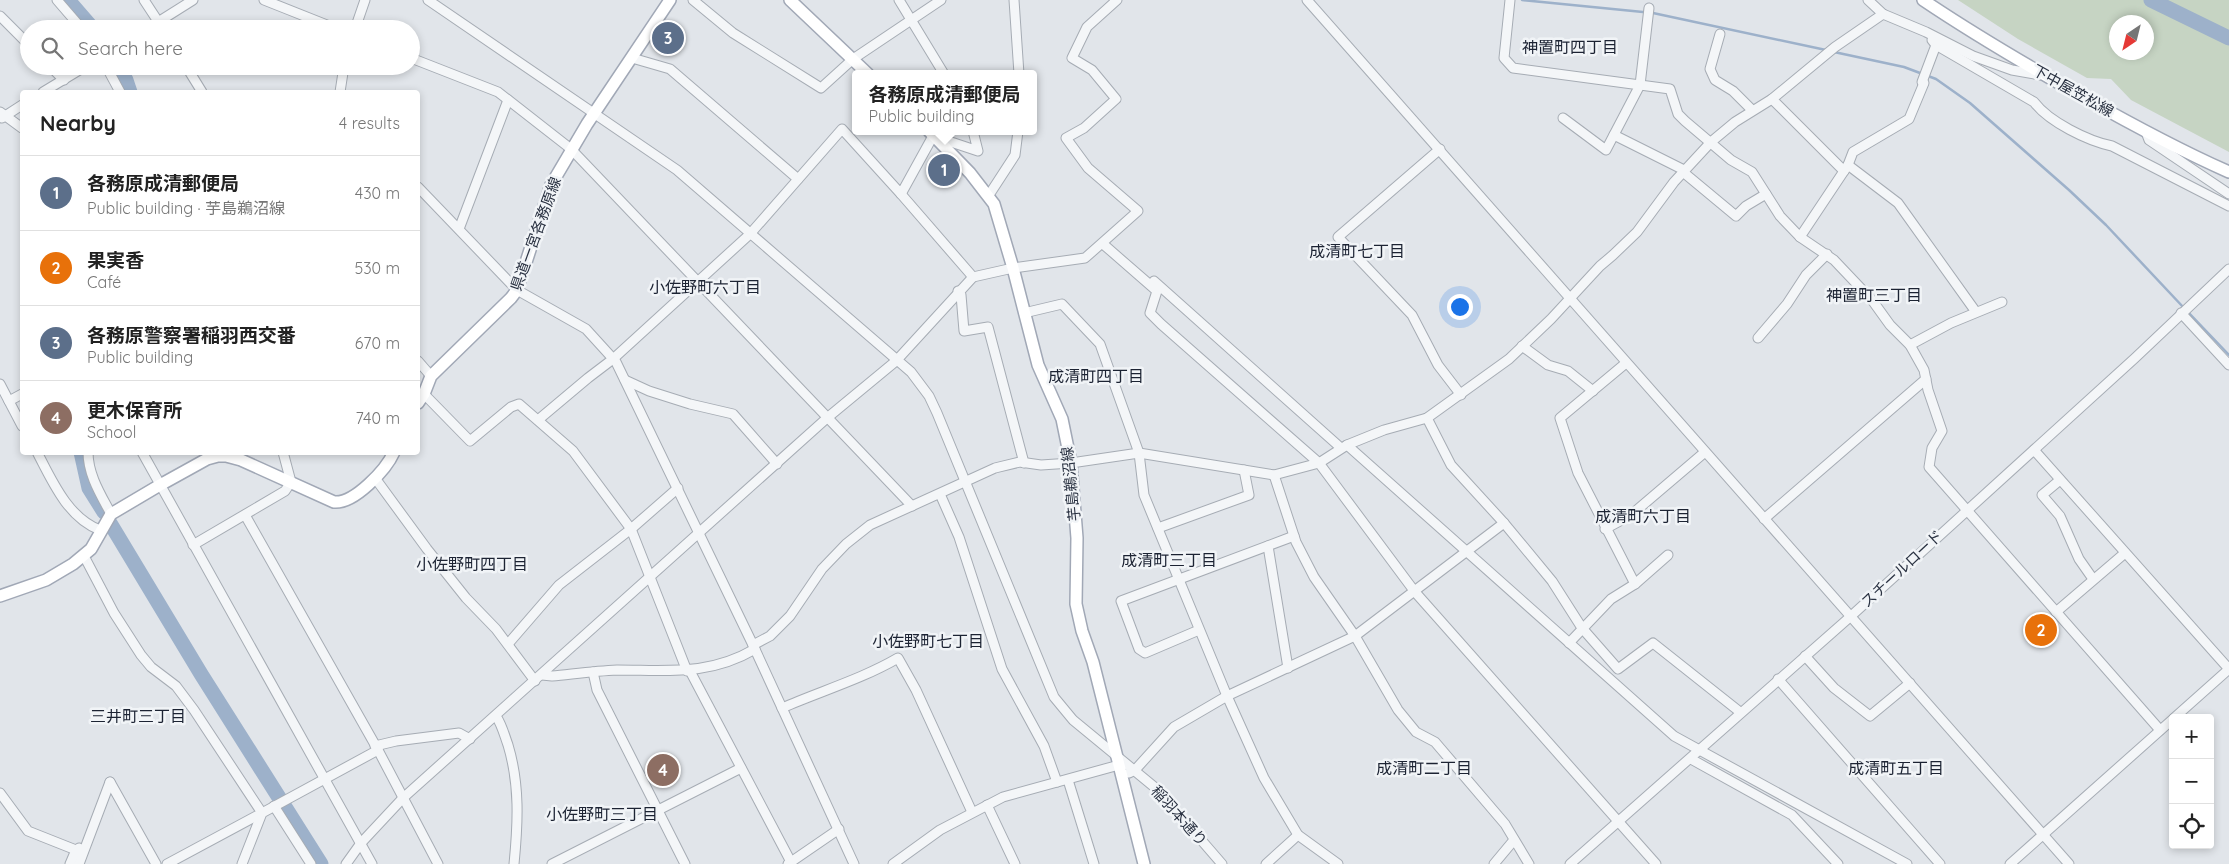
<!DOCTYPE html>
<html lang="en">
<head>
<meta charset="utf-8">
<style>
	:root { --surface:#fff; --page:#f2f2f2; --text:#222; --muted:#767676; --line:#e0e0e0; --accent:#2563eb }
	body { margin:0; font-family:Quicksand,"Noto Sans JP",sans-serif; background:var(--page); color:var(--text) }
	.controls { position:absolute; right:15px; bottom:15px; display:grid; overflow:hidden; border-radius:5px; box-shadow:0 2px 8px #0003 }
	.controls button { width:45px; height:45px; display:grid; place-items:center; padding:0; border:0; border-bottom:1px solid var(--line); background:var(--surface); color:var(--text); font:25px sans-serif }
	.compass { position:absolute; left:2109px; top:15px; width:45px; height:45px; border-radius:50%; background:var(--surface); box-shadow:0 2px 8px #0003; rotate:215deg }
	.you { position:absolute; left:1459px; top:306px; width:18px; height:18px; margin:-12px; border:4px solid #fff; border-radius:50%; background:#1a73e8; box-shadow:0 0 0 8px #1a73e833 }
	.badge { display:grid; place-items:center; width:32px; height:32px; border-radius:50%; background:var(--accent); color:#fff; font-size:16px; font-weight:700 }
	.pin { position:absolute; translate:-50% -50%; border:2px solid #fff; box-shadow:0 1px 5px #0006 }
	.popup { position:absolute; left:852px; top:70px; width:185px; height:65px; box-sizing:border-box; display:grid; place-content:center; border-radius:5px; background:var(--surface); filter:drop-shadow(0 1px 4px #0005); font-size:16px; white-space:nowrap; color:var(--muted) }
	.popup b { font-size:19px; color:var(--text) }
	.popup::after { content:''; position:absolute; left:50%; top:100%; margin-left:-10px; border:10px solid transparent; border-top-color:var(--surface) }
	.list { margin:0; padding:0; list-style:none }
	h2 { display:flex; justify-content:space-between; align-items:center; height:65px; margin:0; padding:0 20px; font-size:21px }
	h2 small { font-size:16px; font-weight:400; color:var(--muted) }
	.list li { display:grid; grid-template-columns:32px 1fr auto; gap:15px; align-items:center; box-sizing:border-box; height:75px; padding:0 20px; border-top:1px solid var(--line) }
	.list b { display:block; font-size:19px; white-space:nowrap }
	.list p { margin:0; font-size:16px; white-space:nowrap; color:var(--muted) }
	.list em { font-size:16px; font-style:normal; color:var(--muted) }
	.icon { flex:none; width:28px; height:28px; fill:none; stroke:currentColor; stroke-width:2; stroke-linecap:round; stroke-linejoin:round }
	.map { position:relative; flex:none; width:2229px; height:864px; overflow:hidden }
	.search { position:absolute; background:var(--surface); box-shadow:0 2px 8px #0003; left:20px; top:20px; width:400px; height:55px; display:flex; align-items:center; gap:12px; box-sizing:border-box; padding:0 18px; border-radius:28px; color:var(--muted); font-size:19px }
	.panel { position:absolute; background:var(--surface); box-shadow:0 2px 8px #0003; left:20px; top:90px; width:400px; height:365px; border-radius:5px }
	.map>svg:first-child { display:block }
	.green { fill:#c6d4c3; fill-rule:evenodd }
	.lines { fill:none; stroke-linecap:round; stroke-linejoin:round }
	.stream { stroke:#9db1ca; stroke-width:2.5 }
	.river { stroke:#9db1ca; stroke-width:15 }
	.minor-casing { stroke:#a6acb4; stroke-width:11 }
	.major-casing { stroke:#a1a8b6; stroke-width:14 }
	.minor { stroke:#f4f6f8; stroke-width:9 }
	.major { stroke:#fff; stroke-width:11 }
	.labels { text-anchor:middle; stroke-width:5; stroke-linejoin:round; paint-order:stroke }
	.street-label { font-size:15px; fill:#2a3242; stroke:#f1f4f7 }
	.neighbourhood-label { font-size:16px; fill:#1c2333; stroke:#f1f4f7 }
</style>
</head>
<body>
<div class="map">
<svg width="2229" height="864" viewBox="0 0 2229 864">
	<rect width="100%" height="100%" fill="#e1e5ea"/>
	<path class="green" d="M1958,0H2229V152L2131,100L2111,79L2087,78L2018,39ZM2116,22H2146V52H2116Z"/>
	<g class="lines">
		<g class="stream">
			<polyline points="1522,0 1653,13 1826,50"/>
			<polyline points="1834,52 1904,67 1936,79 1970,103 2069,190 2106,225 2184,308"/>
			<polyline points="2188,312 2229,355"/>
		</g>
		<g class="river">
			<polyline points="68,0 93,29"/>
			<polyline points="2151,0 2229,38"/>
			<polyline points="118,66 126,80 130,92"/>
			<polyline points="81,452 89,488 104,512"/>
			<polyline points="110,523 201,674 321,864"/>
		</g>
		<defs>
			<g id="minor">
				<polyline points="57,0 82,29"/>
				<polyline points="144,0 163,29"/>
				<polyline points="264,0 337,29"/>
				<polyline points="428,0 677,170 911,372 929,396 937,413 1054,697 1073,720 1158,790 1222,864"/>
				<polyline points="693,0 733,33 821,88 853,59 941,0"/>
				<polyline points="899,0 944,74"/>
				<polyline points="1014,0 1019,74"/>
				<polyline points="1307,0 2069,864"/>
				<polyline points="1510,0 1504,58 1513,68 1670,89 1678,114 1685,121 1731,160 1752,172 1780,216 1800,237 1834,260 1872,300 1890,325 1910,345 1924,370 1928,390 1942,431 1932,448 1929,467 2160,730"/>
				<polyline points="1868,0 1883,14 1926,32 1973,56 2012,70 2040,75"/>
				<polyline points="0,16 29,45"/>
				<polyline points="147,29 193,0"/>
				<polyline points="355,29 365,0"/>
				<polyline points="1720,34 1710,69 1715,80 1733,91 1752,110"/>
				<path d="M1936,45L2034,102C2049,122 2088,141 2112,146L2229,206"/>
				<polyline points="411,58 498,92 571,149 912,506"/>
				<polyline points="632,58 670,69 798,179"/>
				<polyline points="50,66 64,80"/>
				<polyline points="106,66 120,92"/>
				<polyline points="186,66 202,92"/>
				<polyline points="1922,82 1936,45 1932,40"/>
				<polyline points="43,92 86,66"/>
				<polyline points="340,92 344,66"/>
				<polyline points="1772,99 1844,171"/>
				<polyline points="0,112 22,128"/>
				<polyline points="2,118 22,105"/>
				<polyline points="1563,118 1606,150 1640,85 1649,8"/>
				<polyline points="2146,132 2149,140 2229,194"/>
				<polyline points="1614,135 1684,170"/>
				<polyline points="1440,149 1338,237 1412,315 1438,365 1461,395"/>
				<polyline points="1848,165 1853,152 1909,119 1924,83"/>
				<polyline points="1683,172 1736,216 1746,206 1766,194"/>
				<polyline points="418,187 517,290 586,329 616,362 753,645 854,864"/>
				<polyline points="901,194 973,277"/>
				<polyline points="989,195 1015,155 1018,131"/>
				<polyline points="459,229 508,100"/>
				<polyline points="1800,237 1848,165 1898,203 1976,312"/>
				<polyline points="1103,244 1157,291 1150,313 1161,324 1319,463 1415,592 1656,864"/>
				<polyline points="1154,281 1341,448"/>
				<polyline points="958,291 961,295 964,331 988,327 1024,463"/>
				<polyline points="1024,313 1062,304 1100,344 1139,453 1144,495 1227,696 1264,778 1298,835 1338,864"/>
				<polyline points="2181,313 2229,365"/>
				<polyline points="1758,338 1787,304 1806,275 1827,254"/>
				<polyline points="1910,345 1951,323 2002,302"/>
				<polyline points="1522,346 1548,365 1568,371 1593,391"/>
				<polyline points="418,361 431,376"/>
				<polyline points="1626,363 1560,418 1578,473 1635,584"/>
				<polyline points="625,380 649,391 690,404 733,414 777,464"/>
				<polyline points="0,384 22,426"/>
				<polyline points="424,394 470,441 511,407 519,404 573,451 631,529 687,671"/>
				<polyline points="9,401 22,394"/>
				<polyline points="1427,418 1451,465 1504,523 1552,581 1582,628 1618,669 1653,643 1740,712"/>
				<polyline points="538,420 588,378 613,359 750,234 842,129 901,194 933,136 978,151 973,131"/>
				<polyline points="1347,445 1674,736 1907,864"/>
				<polyline points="2034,450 2229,669"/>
				<path d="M37,452C52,481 68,518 100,530"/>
				<path d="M88,452C88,475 101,495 111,514"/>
				<polyline points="142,452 372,864"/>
				<polyline points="1274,475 1296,542 1314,577 1355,636 1398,710 1416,732 1435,742 1505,824 1529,864"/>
				<polyline points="375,478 427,549 466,598 496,629 535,681"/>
				<polyline points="2060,480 2042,495 2060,516 2079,559 2093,579"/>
				<polyline points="940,494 959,537 1002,669 1044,746 1057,782"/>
				<polyline points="245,515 378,750 438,864"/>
				<polyline points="1764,519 1926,379"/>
				<polyline points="1158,528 1249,495 1244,470"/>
				<polyline points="1605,529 1631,515 1705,452"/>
				<polyline points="193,545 285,491 291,482 283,452"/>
				<polyline points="1268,546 1288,668"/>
				<polyline points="84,556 114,613 141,655 151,667 176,686 194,710 262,813 167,864"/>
				<polyline points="2056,612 2125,553"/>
				<polyline points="1199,630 1145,653 1139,649 1121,601 1294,536"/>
				<polyline points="1569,643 1611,599 1635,584 1668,555"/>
				<polyline points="508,644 559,585 631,529 678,488"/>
				<polyline points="753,645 770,636 790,616 822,569 846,544 870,525 995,468 1020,462 1041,465 1071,463 1139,453 1274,475 1319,463 1347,445 1384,430 1427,418 1509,359 1551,319 1600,266 1613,255 1637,232 1674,182 1711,142 1735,122 1772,99 1835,47 1883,14"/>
				<polyline points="1805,656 1834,688 1870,716 1910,683"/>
				<polyline points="690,671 791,862"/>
				<polyline points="593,672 597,690 685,864"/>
				<path d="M542,675L552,676C573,674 595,671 617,670C668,670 709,676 755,649"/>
				<polyline points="1778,679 1940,864"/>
				<path d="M782,708C821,691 862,679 898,658L916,690L972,812"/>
				<path d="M496,716C502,725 504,734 508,745C520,785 518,823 514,864"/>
				<polyline points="2174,718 2229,669"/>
				<polyline points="375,746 396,741 459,733 470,739"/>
				<polyline points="1691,759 1792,815 1838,864"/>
				<polyline points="1129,773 1135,770 1174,727 1227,696 1355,636 1504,523"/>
				<polyline points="1068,780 1094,864"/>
				<polyline points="110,782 156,864"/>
				<polyline points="0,793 28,831 76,850"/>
				<polyline points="987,805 1015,864"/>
				<polyline points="274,806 311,864"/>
				<polyline points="70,864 76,850 79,848"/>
				<polyline points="79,864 110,782"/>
				<polyline points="242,864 262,813 378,750"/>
				<polyline points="346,864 361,843 403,798 827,418 896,361 973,277 1013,268 1085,258 1138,211 1088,168 1066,138 1084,128 1116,99 1092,70 1072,58 1087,27 1117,0"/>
				<polyline points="552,864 741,768"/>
				<polyline points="788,864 839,829"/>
				<polyline points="893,864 940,830 1003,797 1119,765"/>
				<polyline points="1266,864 1298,835"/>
				<polyline points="1494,864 1514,840"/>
				<polyline points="1570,864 1850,617 2135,358 2229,269"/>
				<polyline points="2010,864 2173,719"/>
			</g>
			<g id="major">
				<polyline points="790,0 868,74"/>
				<path d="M1923,0C1975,35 2028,66 2083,97C2131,124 2179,150 2229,172"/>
				<polyline points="929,131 970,173 994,204 1013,268 1038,365 1062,419 1071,463 1077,538 1076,604 1082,631 1093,662 1144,864"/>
				<polyline points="418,403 424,394 431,376 511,298 517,290 551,185 587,124 670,0"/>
				<path d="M0,596L46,580L73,564L91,549L111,514L160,485L207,459L218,456H226L241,460L334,502C354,504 386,470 394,452"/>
			</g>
		</defs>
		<use href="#minor" class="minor-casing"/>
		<use href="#major" class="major-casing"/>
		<use href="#minor" class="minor"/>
		<use href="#major" class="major"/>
	</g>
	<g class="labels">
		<g class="street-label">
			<text transform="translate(2073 91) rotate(29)" y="5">下中屋笠松線</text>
			<text transform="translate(536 234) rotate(-70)" y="5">県道一宮各務原線</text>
			<text transform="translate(1071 484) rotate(-96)" y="5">芋島鵜沼線</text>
			<text transform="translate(1902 569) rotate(-43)" y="5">スチールロード</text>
			<text transform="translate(1179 816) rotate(48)" y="5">稲羽本通り</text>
		</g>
		<g class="neighbourhood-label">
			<text x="1570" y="53">神置町四丁目</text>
			<text x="1357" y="257">成清町七丁目</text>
			<text x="705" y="293">小佐野町六丁目</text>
			<text x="1874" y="301">神置町三丁目</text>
			<text x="1096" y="382">成清町四丁目</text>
			<text x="1643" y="522">成清町六丁目</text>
			<text x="1169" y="566">成清町三丁目</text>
			<text x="472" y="570">小佐野町四丁目</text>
			<text x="928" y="647">小佐野町七丁目</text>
			<text x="138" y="722">三井町三丁目</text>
			<text x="1424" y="774">成清町二丁目</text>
			<text x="1896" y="774">成清町五丁目</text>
			<text x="602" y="820">小佐野町三丁目</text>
		</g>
	</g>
</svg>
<div class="controls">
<button>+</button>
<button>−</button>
<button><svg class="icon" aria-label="locate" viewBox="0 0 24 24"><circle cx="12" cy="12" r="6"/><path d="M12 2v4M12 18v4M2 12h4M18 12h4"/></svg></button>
</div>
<svg class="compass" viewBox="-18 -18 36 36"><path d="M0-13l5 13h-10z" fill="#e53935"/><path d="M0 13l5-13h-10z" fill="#767676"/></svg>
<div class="you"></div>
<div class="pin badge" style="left:944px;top:170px;background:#5c6f8a">1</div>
<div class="popup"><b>各務原成清郵便局</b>Public building</div>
<div class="pin badge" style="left:2041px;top:630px;background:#e8710a">2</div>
<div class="pin badge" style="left:668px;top:38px;background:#5c6f8a">3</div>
<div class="pin badge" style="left:663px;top:770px;background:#8d6e63">4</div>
<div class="search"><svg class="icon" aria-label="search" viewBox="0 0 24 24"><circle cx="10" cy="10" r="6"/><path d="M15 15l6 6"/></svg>Search here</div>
<section class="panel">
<h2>Nearby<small>4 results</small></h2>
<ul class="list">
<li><span class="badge" style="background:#5c6f8a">1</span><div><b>各務原成清郵便局</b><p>Public building · 芋島鵜沼線</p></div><em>430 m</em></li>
<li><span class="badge" style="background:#e8710a">2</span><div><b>果実香</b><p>Café</p></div><em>530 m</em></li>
<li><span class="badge" style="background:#5c6f8a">3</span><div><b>各務原警察署稲羽西交番</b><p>Public building</p></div><em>670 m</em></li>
<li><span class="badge" style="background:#8d6e63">4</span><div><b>更木保育所</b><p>School</p></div><em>740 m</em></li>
</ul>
</section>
</div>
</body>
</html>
